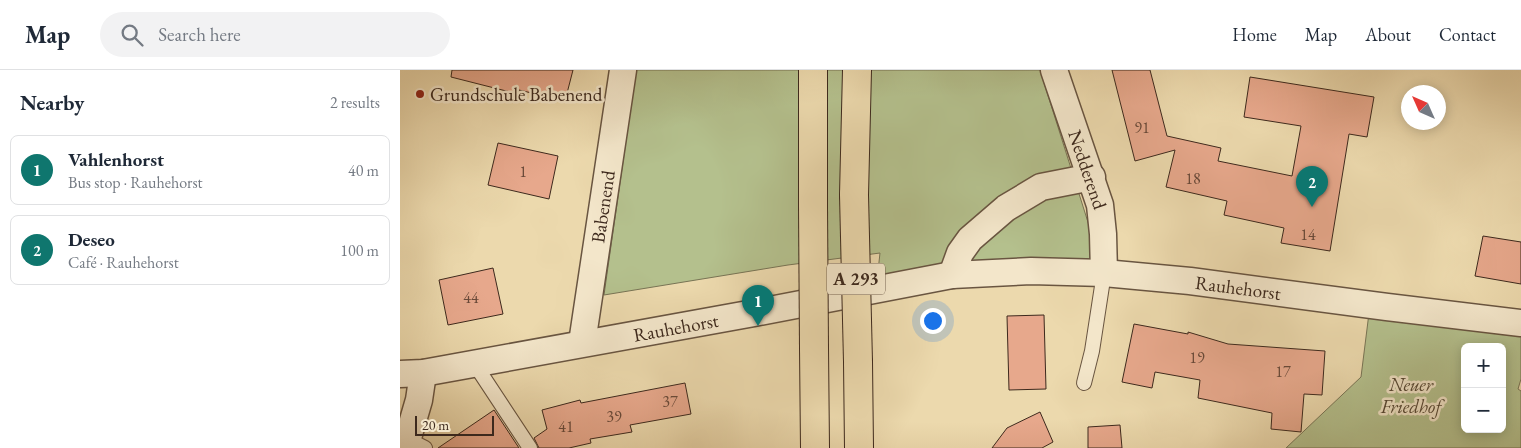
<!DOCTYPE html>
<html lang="en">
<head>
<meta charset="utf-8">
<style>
	:root { --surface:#fff; --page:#f2f2f3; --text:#1f2937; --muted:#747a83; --line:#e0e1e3; --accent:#0f766e }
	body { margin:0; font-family:"EB Garamond",serif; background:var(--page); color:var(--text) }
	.controls { position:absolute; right:15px; bottom:15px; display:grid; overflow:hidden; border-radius:8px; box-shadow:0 2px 12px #0003 }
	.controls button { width:45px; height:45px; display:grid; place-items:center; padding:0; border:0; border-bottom:1px solid var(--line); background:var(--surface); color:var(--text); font:25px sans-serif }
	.compass { position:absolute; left:1001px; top:15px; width:45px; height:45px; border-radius:50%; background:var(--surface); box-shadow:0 2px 12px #0003; rotate:315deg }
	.scale { position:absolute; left:15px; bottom:12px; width:79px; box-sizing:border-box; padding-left:5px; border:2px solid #3d291d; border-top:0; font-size:14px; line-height:18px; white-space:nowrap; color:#3d291d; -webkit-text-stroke:4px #f3e6ca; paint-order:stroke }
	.you { position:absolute; left:532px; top:250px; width:18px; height:18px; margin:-12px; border:4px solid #fff; border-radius:50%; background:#1a73e8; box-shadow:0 0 0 8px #1a73e833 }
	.badge { display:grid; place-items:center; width:32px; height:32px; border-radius:50%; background:var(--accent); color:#fff; font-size:16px; font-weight:700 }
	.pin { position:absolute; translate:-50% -41px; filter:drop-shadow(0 1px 2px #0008) }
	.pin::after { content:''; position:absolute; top:26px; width:18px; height:15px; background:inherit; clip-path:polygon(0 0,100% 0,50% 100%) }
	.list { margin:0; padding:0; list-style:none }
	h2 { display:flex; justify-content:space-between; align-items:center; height:65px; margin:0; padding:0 20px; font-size:21px }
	h2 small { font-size:16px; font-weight:400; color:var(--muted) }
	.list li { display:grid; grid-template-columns:32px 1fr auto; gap:15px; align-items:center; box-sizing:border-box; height:70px; margin:0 10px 10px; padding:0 10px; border:1px solid var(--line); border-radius:8px }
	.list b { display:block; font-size:19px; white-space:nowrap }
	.list p { margin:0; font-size:16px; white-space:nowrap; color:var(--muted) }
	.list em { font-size:16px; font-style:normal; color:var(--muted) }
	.icon { flex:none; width:28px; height:28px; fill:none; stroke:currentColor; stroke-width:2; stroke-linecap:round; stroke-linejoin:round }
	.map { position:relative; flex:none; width:1121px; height:378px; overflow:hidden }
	header { display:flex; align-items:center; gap:30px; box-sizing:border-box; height:70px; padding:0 25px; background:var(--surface); border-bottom:1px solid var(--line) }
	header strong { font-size:24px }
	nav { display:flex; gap:28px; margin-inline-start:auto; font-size:18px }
	.search { width:350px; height:45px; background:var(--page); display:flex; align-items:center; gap:12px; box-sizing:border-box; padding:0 18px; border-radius:28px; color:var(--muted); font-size:19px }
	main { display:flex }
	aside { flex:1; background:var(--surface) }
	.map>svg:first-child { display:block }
	.green { fill:#b4c08d; stroke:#787455; fill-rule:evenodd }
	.building { fill:#e7a88c; stroke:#3d291d }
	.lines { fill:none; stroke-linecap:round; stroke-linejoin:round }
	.lane-casing { stroke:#695541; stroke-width:16 }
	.street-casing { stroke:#695541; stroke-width:29 }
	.highway-casing { stroke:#3d291d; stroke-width:30 }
	.lane { stroke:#f3e6ca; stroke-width:14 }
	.street { stroke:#f3e6ca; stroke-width:26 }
	.highway { stroke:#ecd9ad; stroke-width:28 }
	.highway-bridge-casing { stroke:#3d291d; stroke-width:30; stroke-linecap:butt }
	.highway-bridge { stroke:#ecd9ad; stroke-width:28 }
	.poi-dot { fill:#8f2418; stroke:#f3e6ca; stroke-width:2 }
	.labels { text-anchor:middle; stroke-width:5; stroke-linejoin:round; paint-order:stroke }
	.number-label { font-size:16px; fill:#684939 }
	.shield { fill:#f3e6ca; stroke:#746251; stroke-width:1 }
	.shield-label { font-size:18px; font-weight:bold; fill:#3d291d }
	.poi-label { font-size:19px; fill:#3d291d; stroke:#f3e6ca; text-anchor:start }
	.street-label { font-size:19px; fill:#3d291d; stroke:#f3e6ca }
	.park-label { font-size:19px; font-style:italic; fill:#554733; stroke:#f3e6ca }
</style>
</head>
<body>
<header>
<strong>Map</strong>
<div class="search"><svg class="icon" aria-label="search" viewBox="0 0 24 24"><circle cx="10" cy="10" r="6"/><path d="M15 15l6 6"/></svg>Search here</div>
<nav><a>Home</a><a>Map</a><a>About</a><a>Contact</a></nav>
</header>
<main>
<aside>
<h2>Nearby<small>2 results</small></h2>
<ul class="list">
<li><span class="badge">1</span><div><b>Vahlenhorst</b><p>Bus stop · Rauhehorst</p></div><em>40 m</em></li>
<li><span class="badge">2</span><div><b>Deseo</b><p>Café · Rauhehorst</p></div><em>100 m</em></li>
</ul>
</aside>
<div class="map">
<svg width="1121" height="378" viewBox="0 0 1121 378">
	<rect width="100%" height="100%" fill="#ecd9ad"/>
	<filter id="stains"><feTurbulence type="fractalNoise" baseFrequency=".004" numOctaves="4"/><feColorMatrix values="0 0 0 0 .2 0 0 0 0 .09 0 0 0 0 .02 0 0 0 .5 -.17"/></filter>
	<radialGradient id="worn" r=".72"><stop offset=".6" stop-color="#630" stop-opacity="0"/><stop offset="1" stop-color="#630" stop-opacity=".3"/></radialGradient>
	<g class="green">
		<polygon points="236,0 640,0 704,203 476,219 480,183 388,195 204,225"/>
		<path d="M970,235L1121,253V309L1118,319L1121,321V378H886L961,307ZM1065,277H1102V359H1065Z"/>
	</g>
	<g class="building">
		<polygon points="52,0 173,0 165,31 119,20 118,24 51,7"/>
		<polygon points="712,0 750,0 767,66 821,78 818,91 892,106 901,56 844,47 850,7 974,27 967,67 949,64 930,181 881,173 884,158 824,145 827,131 766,117 775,80 735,91"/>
		<polygon points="98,73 158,86 149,129 88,115"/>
		<polygon points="1083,166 1121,172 1121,214 1075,206"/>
		<polygon points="93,198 103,244 48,255 39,210"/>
		<polygon points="644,245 646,319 609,320 607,246"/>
		<polygon points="734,254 788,264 788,262 828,274 925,281 922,325 904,324 901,362 871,359 872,343 798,328 800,310 755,302 752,318 722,312"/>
		<polygon points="285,313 291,344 230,355 232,362 190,369 191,373 169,378 139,378 134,368 147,359 142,340 180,330 181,333"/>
		<polygon points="94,340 119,378 38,378"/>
		<polygon points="640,342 653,372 642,378 592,378 607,358"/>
		<polygon points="720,355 722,378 688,378 688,357"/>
	</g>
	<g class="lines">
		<defs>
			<g id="lane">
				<polyline points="74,293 130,378"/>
				<polyline points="684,313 692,281 704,203"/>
				<polyline points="9,370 25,378"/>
			</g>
			<g id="street">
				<path id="s1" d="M654,0L700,135L703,164L704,203"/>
				<polyline points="552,205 560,183 570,169 606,138 641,117 692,107"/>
				<path id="s2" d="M182,273L223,0"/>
				<path id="s3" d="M0,304L23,303L354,243L552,205L631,201L704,203L790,211L987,237L1121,253"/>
				<polyline points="5,378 19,330 23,303"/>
			</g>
			<g id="highway">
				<polyline points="454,125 457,0"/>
				<polyline points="413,136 413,0"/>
				<polyline points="414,278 415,378"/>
				<polyline points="458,292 459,378"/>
			</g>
		</defs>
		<use href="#lane" class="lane-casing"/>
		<use href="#street" class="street-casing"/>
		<use href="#highway" class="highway-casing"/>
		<use href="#lane" class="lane"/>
		<use href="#street" class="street"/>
		<use href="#highway" class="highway"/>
		<defs>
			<g id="highway-bridge">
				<polyline points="454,125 458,292"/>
				<polyline points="413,136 414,278"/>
			</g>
		</defs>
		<use href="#highway-bridge" class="highway-bridge-casing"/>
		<use href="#highway-bridge" class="highway-bridge"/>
	</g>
	<circle class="poi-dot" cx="20" cy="24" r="5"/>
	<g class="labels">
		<g class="number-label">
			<text x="742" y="63">91</text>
			<text x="123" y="107">1</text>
			<text x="793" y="114">18</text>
			<text x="908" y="170">14</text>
			<text x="71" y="233">44</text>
			<text x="797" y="293">19</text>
			<text x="883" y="307">17</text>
			<text x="270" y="337">37</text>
			<text x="214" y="352">39</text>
			<text x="166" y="362">41</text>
		</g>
		<rect class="shield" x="427" y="193.5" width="58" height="31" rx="4"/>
		<g class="shield-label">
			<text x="456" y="215">A 293</text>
		</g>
		<g class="poi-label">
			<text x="30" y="31">Grundschule Babenend</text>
		</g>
		<g class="street-label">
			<text dy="7" stroke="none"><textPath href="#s1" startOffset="105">Nedderend</textPath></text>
			<text dy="7" stroke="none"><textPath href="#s2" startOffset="138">Babenend</textPath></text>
			<text dy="7" stroke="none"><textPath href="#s3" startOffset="848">Rauhehorst</textPath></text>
			<text dy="7" stroke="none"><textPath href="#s3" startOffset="280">Rauhehorst</textPath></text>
		</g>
		<g class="park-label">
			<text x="1011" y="321">Neuer<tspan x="1011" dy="22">Friedhof</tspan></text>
		</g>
	</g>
	<rect width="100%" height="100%" filter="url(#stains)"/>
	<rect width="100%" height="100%" fill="url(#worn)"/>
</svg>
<div class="controls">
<button>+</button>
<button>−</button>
</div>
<svg class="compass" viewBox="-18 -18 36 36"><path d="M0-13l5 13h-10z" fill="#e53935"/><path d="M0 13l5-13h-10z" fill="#747a83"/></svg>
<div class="scale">20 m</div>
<div class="you"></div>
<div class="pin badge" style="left:358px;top:256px">1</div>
<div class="pin badge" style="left:912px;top:137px">2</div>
</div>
</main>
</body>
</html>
